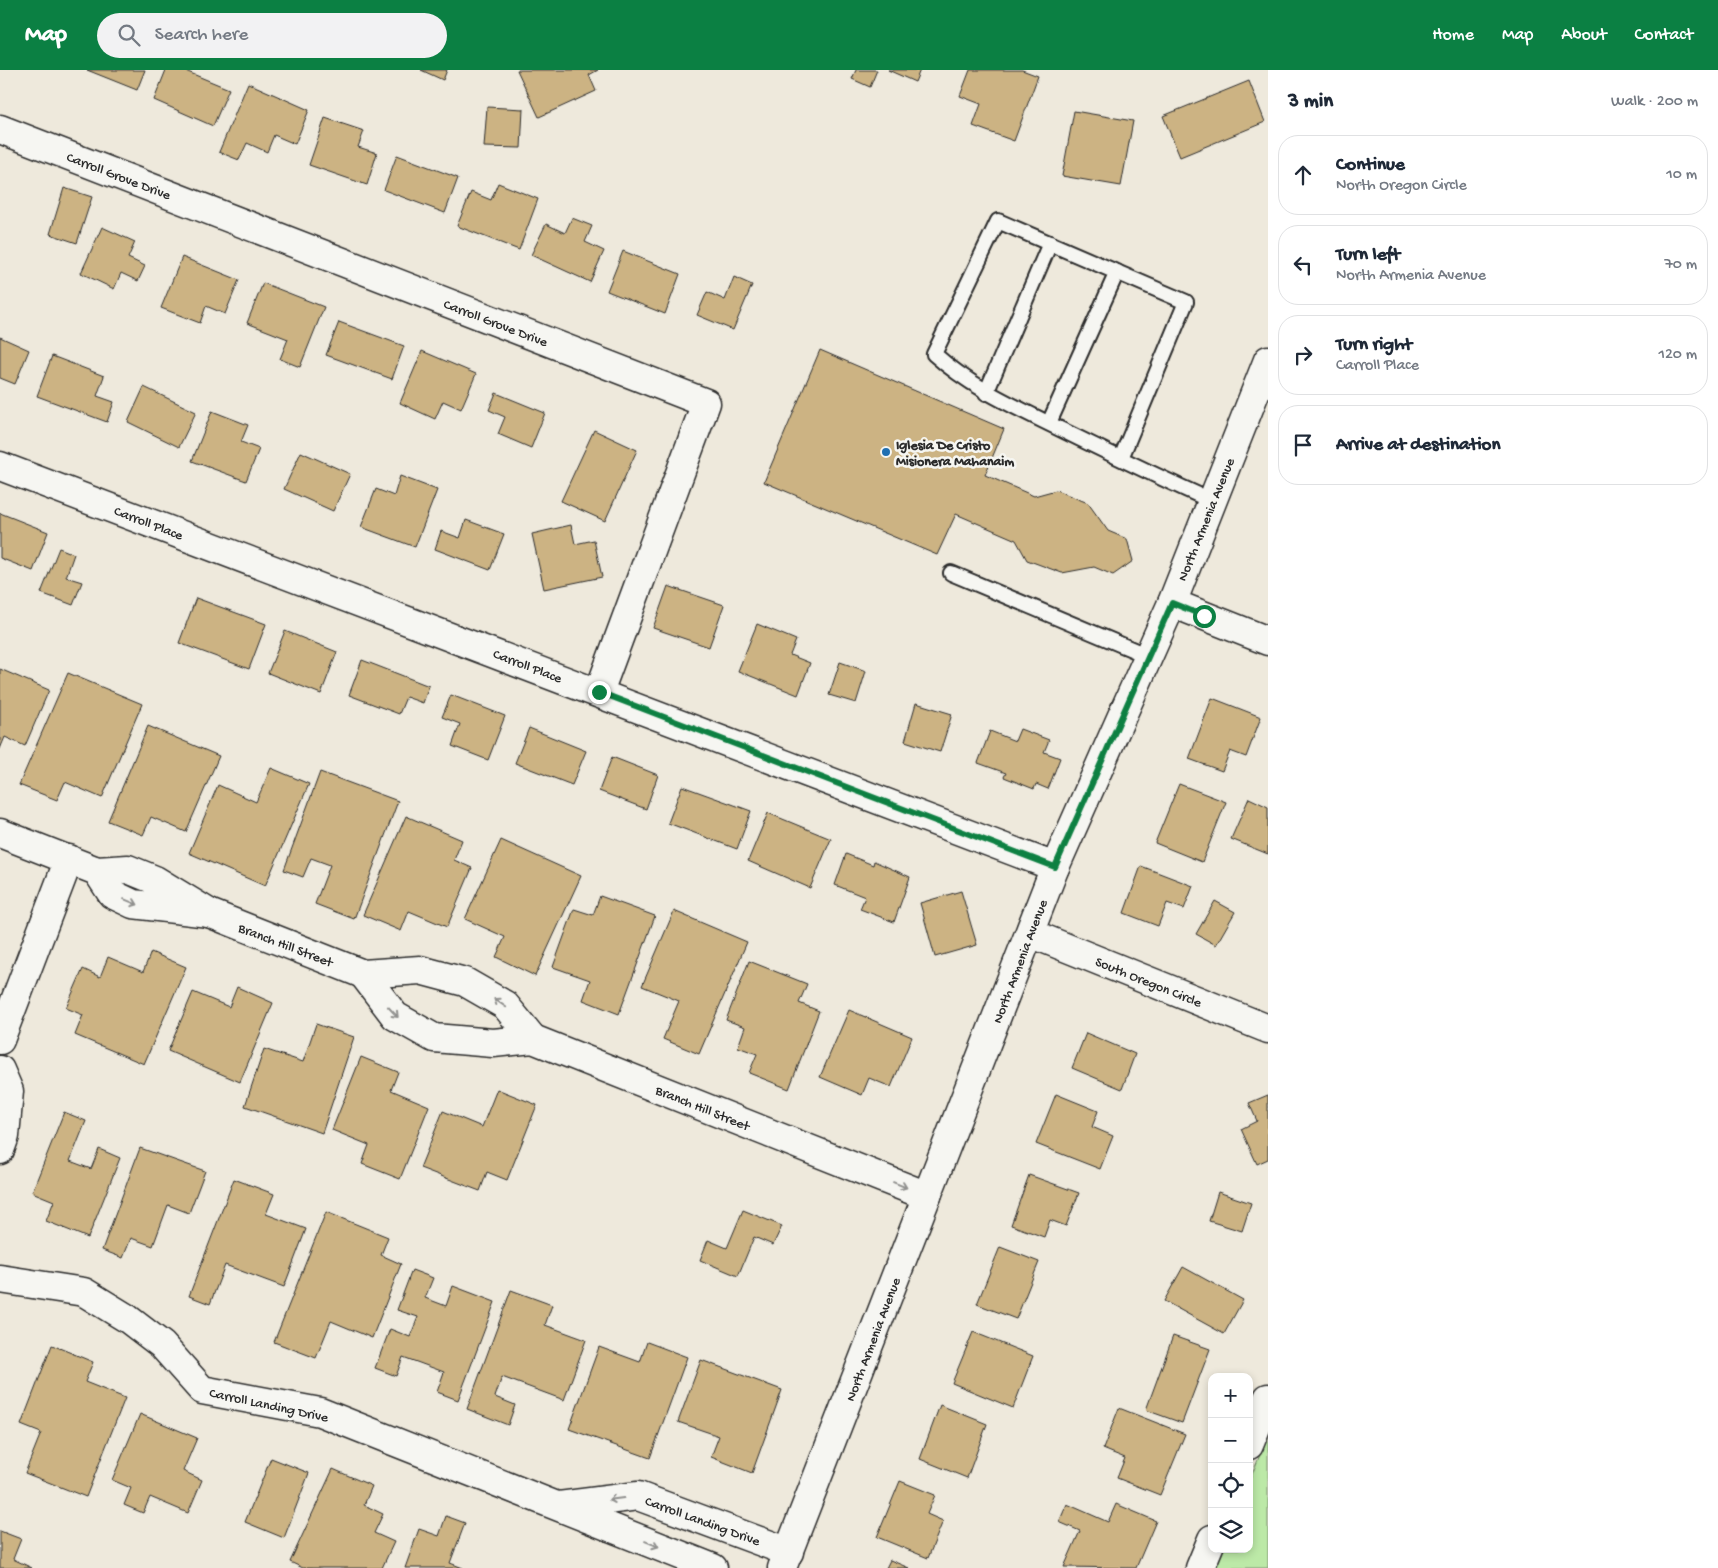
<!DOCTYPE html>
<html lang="en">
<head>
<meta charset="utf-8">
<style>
	:root { --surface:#fff; --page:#f2f2f3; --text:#1f2937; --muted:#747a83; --line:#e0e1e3; --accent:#0b8043 }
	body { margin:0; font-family:"Gochi Hand",sans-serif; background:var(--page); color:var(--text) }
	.controls { position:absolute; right:15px; bottom:15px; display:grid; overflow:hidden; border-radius:10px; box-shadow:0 2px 8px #0003 }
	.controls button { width:45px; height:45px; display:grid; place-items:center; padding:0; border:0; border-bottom:1px solid var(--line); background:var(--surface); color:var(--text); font:25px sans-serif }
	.stop { position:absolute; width:15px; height:15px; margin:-11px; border:4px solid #0b8043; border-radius:50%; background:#fff }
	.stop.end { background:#0b8043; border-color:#fff; box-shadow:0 1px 5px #0008 }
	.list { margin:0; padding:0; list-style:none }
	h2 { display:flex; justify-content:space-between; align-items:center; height:65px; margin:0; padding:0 20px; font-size:21px }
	h2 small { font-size:16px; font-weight:400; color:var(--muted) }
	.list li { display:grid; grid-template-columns:32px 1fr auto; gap:15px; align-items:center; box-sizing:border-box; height:80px; margin:0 10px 10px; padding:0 10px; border:1px solid var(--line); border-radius:20px }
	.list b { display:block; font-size:19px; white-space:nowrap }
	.list p { margin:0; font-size:16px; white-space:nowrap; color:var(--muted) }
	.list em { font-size:16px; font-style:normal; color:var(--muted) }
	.icon { flex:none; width:28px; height:28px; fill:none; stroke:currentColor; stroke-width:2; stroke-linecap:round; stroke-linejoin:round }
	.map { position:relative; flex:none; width:1268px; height:1498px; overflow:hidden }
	header { display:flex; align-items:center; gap:30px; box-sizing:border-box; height:70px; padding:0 25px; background:var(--accent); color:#fff }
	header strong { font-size:24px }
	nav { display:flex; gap:28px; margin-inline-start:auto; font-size:18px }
	.search { width:350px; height:45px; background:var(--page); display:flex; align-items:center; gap:12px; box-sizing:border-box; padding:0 18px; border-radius:28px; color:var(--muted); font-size:19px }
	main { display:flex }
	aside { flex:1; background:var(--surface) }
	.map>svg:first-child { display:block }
	.green { fill:#bce9a7; stroke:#748a69 }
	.building { fill:#ccb383; stroke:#2b2b2b }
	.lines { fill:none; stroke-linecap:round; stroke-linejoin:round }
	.lane-casing { stroke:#2b2b2b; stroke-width:18 }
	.street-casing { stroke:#2b2b2b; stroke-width:31 }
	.secondary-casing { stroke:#2b2b2b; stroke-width:31 }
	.lane { stroke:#f6f6f2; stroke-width:14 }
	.street { stroke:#f6f6f2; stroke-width:28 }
	.secondary { stroke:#f6f6f2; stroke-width:28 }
	.oneway { stroke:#90908e }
	.route { stroke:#0b8043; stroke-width:6 }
	.poi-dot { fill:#1f6fb2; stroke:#f6f6f2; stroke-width:2 }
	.labels { text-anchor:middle; stroke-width:5; stroke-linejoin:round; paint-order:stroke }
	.street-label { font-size:14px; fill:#2b2b2b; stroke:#f6f6f2 }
	.poi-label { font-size:14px; font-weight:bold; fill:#2b2b2b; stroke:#f6f6f2; text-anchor:start }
</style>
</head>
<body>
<header>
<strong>Map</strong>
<div class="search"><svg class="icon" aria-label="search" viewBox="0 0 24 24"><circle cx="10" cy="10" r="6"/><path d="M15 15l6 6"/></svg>Search here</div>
<nav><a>Home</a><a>Map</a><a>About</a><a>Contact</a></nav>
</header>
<main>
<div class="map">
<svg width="1268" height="1498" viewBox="0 0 1268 1498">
	<rect width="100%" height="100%" fill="#eee9dc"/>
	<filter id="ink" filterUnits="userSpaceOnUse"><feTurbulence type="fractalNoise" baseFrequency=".02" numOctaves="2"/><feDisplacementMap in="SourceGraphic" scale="10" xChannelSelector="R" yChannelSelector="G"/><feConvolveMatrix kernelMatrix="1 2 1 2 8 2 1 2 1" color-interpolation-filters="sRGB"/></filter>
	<g filter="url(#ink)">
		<polygon class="green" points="1268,1365 1268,1498 1215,1498 1223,1479 1249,1479 1249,1412"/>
		<g class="building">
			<polygon points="87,0 145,0 137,20"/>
			<polygon points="166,0 183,0 229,19 213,56 154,30"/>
			<polygon points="421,0 447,0 443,10"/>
			<polygon points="517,0 598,0 589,5 596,21 539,47"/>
			<polygon points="856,0 877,0 870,17 852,9"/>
			<polygon points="888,0 920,0 915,12"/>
			<polygon points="970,0 1022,0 1038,6 1014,71 973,56 981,34 960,26"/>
			<polygon points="1249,11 1265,52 1180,87 1163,46"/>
			<polygon points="248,13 309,40 295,74 274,65 267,82 247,73 239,90 219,82"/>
			<polygon points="487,37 523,39 521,78 484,77"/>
			<polygon points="1074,41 1133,51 1121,116 1062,106"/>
			<polygon points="325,48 364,61 358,77 377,83 367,115 309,95"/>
			<polygon points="397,85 458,108 445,143 384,120"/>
			<polygon points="498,113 538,129 519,180 457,156 471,122 491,130"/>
			<polygon points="64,118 92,127 77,173 50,164"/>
			<polygon points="572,148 592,156 585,172 604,181 590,212 531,185 546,154 565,163"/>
			<polygon points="102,157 135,172 128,188 145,196 138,211 121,203 114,219 81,203"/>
			<polygon points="623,181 680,204 665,244 607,221"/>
			<polygon points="182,187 239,210 225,244 206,236 200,253 161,238"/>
			<polygon points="734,207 752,215 733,260 697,245 707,222 725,230"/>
			<polygon points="263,213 324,237 300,297 280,289 288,269 247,253"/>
			<polygon points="339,252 404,276 392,309 326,285"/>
			<polygon points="0,267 29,280 15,314 0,308"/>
			<polygon points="820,280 1004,359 985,405 1034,426 1056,420 1088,433 1108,461 1127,469 1133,491 1113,505 1094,497 1062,503 1027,490 1016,470 956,444 937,485 764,412"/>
			<polygon points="422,281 476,304 461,339 443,331 435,349 400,333"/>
			<polygon points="52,286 104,306 97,326 114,332 107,352 37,326"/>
			<polygon points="144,317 196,342 179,377 128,352"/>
			<polygon points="496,323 545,343 531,378 498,364 505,347 489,340"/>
			<polygon points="212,341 248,355 241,372 259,379 246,411 192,391"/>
			<polygon points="594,360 637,380 605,451 561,431"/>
			<polygon points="301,382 350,404 333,441 284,419"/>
			<polygon points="400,406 437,420 415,477 361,457 376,419 394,426"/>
			<polygon points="0,443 48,462 33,501 0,488"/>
			<polygon points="466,450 504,464 490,500 435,479 441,461 460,468"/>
			<polygon points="571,455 575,474 594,470 602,507 544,519 532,464"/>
			<polygon points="59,478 74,484 66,507 82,512 73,535 41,523"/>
			<polygon points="668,516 724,535 709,577 653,558"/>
			<polygon points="196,528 266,554 249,599 179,573"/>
			<polygon points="757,554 796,570 790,585 810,593 798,625 738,601"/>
			<polygon points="285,561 337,582 321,624 268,603"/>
			<polygon points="362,590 429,616 423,633 406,627 399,644 349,625"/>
			<polygon points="840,592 866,601 856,633 829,625"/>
			<polygon points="0,599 49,620 25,676 5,667 0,679"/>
			<polygon points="68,603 142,634 102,728 65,712 57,730 19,715"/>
			<polygon points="451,625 505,646 488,690 452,676 460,654 442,647"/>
			<polygon points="1212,628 1261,647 1246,687 1230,681 1222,701 1189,689"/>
			<polygon points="916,633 952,644 940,682 905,671"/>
			<polygon points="148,656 219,686 186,762 151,747 143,765 108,751"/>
			<polygon points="529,658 586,681 572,715 515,693"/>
			<polygon points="1020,659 1049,670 1044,682 1060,688 1048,719 1036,714 1034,719 1004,707 1006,703 978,693 990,661 1015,671"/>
			<polygon points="612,687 658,705 646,739 599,721"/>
			<polygon points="271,698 309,714 265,816 189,783 218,715 256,732"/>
			<polygon points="320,702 398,731 354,849 315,834 330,795 311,788 303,807 284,800"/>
			<polygon points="1179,714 1226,732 1202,792 1155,773"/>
			<polygon points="682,716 751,741 737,779 668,753"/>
			<polygon points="1249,728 1268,737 1268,784 1231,769"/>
			<polygon points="768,743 831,769 810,818 748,791"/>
			<polygon points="406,746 462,770 454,790 472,798 447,857 409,841 401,861 363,845"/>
			<polygon points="501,770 581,806 535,906 496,887 505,867 465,849"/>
			<polygon points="846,784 873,795 874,791 910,807 894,852 860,839 865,827 835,815"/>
			<polygon points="1141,796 1193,816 1184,839 1167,833 1158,856 1124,843"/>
			<polygon points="961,821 977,875 935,887 920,833"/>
			<polygon points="600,826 655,846 619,944 583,930 590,910 553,897 574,839 593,845"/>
			<polygon points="1215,831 1235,842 1216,875 1196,864"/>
			<polygon points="674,841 747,872 699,984 663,969 679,931 642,916"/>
			<polygon points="151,882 186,897 144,994 75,965 83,945 66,938 83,899 100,907 108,887 143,902"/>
			<polygon points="749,891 807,914 799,933 819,941 789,1019 749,1003 757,984 738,977 745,957 726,950"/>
			<polygon points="237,917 273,933 240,1012 168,981 193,922 229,937"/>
			<polygon points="849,940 912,967 891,1017 869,1008 862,1025 820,1007"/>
			<polygon points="316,954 354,967 322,1063 245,1036 264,979 303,992"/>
			<polygon points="1086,963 1135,984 1122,1019 1072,998"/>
			<polygon points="361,987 398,1002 391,1020 429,1036 400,1109 362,1094 369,1075 332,1060"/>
			<polygon points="497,1019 537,1035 507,1110 487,1102 480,1121 420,1098 443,1041 482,1057"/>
			<polygon points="1056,1024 1098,1041 1092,1057 1113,1066 1100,1099 1036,1074"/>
			<polygon points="1268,1025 1268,1089 1257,1094 1241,1059 1257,1051 1249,1033"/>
			<polygon points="64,1042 86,1051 70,1091 91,1099 99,1079 120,1088 88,1168 46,1151 54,1131 32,1122"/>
			<polygon points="140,1078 205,1101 189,1143 168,1135 153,1176 131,1168 123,1188 102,1180"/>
			<polygon points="1029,1105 1079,1123 1066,1156 1050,1150 1044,1167 1011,1155"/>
			<polygon points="234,1109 274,1124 266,1144 306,1159 284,1217 225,1195 210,1234 189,1226"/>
			<polygon points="1218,1122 1251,1133 1242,1161 1209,1151"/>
			<polygon points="743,1140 782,1156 773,1175 754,1167 738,1206 700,1190 708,1170 727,1178"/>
			<polygon points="326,1142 388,1167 381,1185 401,1194 372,1268 331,1251 316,1288 274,1272"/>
			<polygon points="1000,1177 1039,1192 1016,1249 977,1234"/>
			<polygon points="1183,1197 1243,1230 1224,1264 1164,1231"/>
			<polygon points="412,1200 433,1208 425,1228 446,1236 453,1216 495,1232 458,1330 437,1322 444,1302 403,1287 396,1306 375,1298 390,1259 410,1267 418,1247 397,1240"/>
			<polygon points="511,1220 552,1235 545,1255 586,1270 564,1330 502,1307 495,1327 515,1335 508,1355 467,1339"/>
			<polygon points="973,1262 1033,1286 1013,1338 952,1313"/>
			<polygon points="1173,1266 1210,1279 1182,1353 1146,1340"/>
			<polygon points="647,1272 687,1287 650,1388 569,1359 599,1277 640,1292"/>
			<polygon points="52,1275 93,1292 85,1312 125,1328 86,1427 25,1403 41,1363 21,1355"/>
			<polygon points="701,1290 782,1320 752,1403 711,1387 719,1366 678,1352"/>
			<polygon points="940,1335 987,1354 967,1408 920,1389"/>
			<polygon points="1119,1338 1185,1364 1160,1425 1117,1408 1125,1388 1103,1379"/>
			<polygon points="140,1344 197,1368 183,1401 202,1410 188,1443 150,1427 143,1443 124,1435 131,1418 112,1410"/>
			<polygon points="271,1388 309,1403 284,1468 245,1452"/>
			<polygon points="333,1399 372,1416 364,1435 383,1444 374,1463 394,1472 382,1498 303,1498 290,1492"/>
			<polygon points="900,1411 935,1425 927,1444 943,1451 928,1488 877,1467"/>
			<polygon points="1067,1434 1108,1452 1116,1434 1156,1451 1136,1498 1064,1497 1080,1461 1059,1452"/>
			<polygon points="446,1446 465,1453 450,1493 463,1498 405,1498 419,1459 439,1466"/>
			<polygon points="0,1461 21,1469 13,1489 32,1498 0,1498"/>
			<polygon points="890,1490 909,1498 886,1498"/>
		</g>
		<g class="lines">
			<defs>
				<g id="lane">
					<polyline points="986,323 1050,173"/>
					<polyline points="1049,353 1117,202"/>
					<path d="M1121,388L1186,232L998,151L934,284C973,319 1018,338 1064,361C1113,385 1162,409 1212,431"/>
					<polyline points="951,503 1148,586"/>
				</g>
				<g id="street">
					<polyline points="0,59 706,333 599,622"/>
					<polyline points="0,396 1055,797"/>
					<polyline points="1172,533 1268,571"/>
					<polyline points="0,763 97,801 128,799 155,810 209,843 133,834 112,824 97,801"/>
					<polyline points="209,843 363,904 420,900 465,912 505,935 533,969"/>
					<polyline points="1030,863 1268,959"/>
					<polyline points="363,904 395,946 434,968 493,973 533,969 927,1126"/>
					<polyline points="0,970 69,789"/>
					<polyline points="0,1000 9,1021 5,1066 0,1080"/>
					<polyline points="0,1209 84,1222 128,1249 162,1275 202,1320 320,1342 713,1498"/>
					<polyline points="1249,1375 1268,1328"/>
					<polyline points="559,1436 638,1426 789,1482"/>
					<polyline points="1200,1498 1212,1469"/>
				</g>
				<polyline id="secondary" points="782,1498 1055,797 1172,533 1268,290"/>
			</defs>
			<use href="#lane" class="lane-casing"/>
			<use href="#street" class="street-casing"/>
			<use href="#secondary" class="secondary-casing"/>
			<use href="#lane" class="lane"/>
			<use href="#street" class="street"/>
			<use href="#secondary" class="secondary"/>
		</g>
		<defs><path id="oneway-shaft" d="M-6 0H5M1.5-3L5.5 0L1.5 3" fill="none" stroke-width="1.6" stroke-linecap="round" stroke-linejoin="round" transform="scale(1.25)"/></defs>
		<g class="oneway">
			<use href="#oneway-shaft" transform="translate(131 832) rotate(22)"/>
			<use href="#oneway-shaft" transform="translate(500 933) rotate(-145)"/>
			<use href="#oneway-shaft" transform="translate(393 942) rotate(47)"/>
			<use href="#oneway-shaft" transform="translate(900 1115) rotate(22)"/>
			<use href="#oneway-shaft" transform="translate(616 1429) rotate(173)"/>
			<use href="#oneway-shaft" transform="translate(652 1474) rotate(22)"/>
		</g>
	</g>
	<g class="lines" filter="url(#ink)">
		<polyline class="route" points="599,622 1055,797 1172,533 1204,546"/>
	</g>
	<circle class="poi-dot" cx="886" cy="382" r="5"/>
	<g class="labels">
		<g class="street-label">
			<text transform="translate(119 105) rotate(21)" y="5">Carroll Grove Drive</text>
			<text transform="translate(496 252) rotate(21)" y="5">Carroll Grove Drive</text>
			<text transform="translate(1205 449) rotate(-68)" y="5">North Armenia Avenue</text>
			<text transform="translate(149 452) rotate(21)" y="5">Carroll Place</text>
			<text transform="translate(528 595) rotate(21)" y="5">Carroll Place</text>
			<text transform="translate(286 874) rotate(21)" y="5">Branch Hill Street</text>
			<text transform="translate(1019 891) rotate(-69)" y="5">North Armenia Avenue</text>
			<text transform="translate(1149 911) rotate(22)" y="5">South Oregon Circle</text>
			<text transform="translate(703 1037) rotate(22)" y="5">Branch Hill Street</text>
			<text transform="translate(872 1269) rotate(-69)" y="5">North Armenia Avenue</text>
			<text transform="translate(269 1334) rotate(12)" y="5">Carroll Landing Drive</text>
			<text transform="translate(703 1450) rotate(20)" y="5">Carroll Landing Drive</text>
		</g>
		<g class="poi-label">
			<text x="896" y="379">Iglesia De Cristo<tspan x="896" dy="16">Misionera Mahanaim</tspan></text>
		</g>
	</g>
</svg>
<div class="controls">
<button>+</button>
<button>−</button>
<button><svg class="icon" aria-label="locate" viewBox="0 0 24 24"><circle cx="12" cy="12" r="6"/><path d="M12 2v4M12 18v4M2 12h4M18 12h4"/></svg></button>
<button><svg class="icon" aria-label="layers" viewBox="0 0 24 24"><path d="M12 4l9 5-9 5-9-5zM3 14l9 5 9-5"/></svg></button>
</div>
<div class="stop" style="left:1204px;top:546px"></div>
<div class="stop end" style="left:599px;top:622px"></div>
</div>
<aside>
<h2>3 min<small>Walk · 200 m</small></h2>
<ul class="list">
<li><svg class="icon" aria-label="ahead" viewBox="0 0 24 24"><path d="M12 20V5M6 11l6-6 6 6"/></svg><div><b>Continue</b><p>North Oregon Circle</p></div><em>10 m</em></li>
<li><svg class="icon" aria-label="left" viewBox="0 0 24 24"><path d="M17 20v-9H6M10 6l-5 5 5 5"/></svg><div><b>Turn left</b><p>North Armenia Avenue</p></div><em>70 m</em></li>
<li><svg class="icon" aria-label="right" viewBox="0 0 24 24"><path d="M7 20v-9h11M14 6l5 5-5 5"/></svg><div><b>Turn right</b><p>Carroll Place</p></div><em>120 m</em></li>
<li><svg class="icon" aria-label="arrive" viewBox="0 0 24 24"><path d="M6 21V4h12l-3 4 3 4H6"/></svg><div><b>Arrive at destination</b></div></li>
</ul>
</aside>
</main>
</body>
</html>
